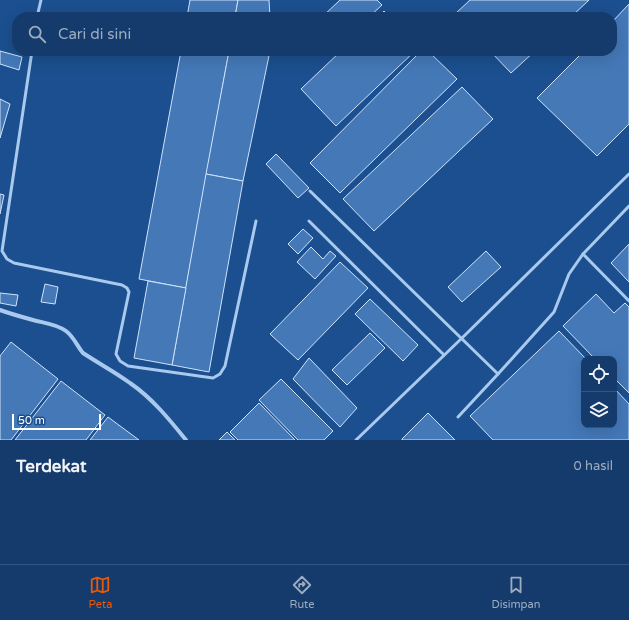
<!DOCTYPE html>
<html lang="id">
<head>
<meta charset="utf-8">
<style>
	:root { --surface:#143b6b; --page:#214673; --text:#f1f3f6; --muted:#9dadc1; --line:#33557e; --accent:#ea580c }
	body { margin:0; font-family:"Varela Round",sans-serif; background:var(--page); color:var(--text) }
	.controls { position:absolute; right:12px; bottom:12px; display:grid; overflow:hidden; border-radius:8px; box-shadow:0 4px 16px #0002 }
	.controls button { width:36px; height:36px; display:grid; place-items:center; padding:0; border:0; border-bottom:1px solid var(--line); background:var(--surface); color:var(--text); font:20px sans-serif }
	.scale { position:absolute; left:12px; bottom:10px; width:89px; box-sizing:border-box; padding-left:4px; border:2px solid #fff; border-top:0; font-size:11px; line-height:14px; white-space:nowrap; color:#fff; -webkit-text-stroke:3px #1b4f8f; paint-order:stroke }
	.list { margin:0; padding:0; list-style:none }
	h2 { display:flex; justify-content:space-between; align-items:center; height:52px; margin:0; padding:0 16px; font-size:17px }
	h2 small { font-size:13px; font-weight:400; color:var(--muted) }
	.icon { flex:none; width:22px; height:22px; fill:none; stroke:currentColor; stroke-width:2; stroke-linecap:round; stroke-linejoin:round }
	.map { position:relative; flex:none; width:629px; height:440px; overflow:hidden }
	.search { position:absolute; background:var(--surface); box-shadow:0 4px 16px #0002; left:12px; right:12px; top:12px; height:44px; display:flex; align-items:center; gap:10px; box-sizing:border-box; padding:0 14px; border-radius:16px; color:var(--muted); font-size:15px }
	.sheet { height:124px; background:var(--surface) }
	nav { display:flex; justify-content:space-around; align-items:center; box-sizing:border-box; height:56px; border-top:1px solid var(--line); background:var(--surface); font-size:11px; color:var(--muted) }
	nav a { display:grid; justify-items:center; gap:2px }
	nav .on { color:var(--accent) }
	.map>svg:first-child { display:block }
	.building { fill:#4478b7; stroke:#cfe3fa }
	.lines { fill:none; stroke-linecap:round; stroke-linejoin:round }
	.lane { stroke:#a9c9ee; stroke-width:3 }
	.street { stroke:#a9c9ee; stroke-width:4 }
</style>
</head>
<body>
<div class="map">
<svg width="629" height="440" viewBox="0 0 629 440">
	<rect width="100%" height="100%" fill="#1b4f8f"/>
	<g class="building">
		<polygon points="190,0 238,0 235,17 187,17"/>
		<polygon points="238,0 269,0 270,17 235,17"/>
		<polygon points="340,0 377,0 382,5 369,17 322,17"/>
		<polygon points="470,0 589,0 571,17 458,17 455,14"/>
		<polygon points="629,4 629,124 597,156 537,98 584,51 612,51 612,22"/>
		<polygon points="384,11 390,17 378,17"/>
		<polygon points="0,51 22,57 19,70 0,64"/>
		<polygon points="181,51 229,51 186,288 139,279"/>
		<polygon points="229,51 270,51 243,181 206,174"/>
		<polygon points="341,51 415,51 336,126 301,89"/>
		<polygon points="421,51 428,51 457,79 340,193 310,163"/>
		<polygon points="490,51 535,51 511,73"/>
		<polygon points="462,87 493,119 374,231 343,199"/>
		<polygon points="0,99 10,104 0,138"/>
		<polygon points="276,154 309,188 298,198 266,164"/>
		<polygon points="206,174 243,181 209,372 172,365"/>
		<polygon points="0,194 4,195 0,214"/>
		<polygon points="303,229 313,238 298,254 288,244"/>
		<polygon points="629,244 629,282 611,263"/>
		<polygon points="311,247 323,259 330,251 336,256 315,279 297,262"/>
		<polygon points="486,251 501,267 462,302 448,287"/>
		<polygon points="340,262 368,288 298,360 270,334"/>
		<polygon points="148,281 186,288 172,365 134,358"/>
		<polygon points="45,284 58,287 55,304 41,302"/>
		<polygon points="0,293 18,295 16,306 0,303"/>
		<polygon points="596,294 614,313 625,303 629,307 629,393 614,378 614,359 595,359 563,326"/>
		<polygon points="370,299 418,345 403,361 355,314"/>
		<polygon points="559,331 586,359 584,359 584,425 614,425 614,388 629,404 629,440 493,440 470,416"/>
		<polygon points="370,333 385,348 347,385 332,370"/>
		<polygon points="11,342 58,379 11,440 0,440 0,356"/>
		<polygon points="309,358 357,408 340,427 293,379"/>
		<polygon points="281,379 333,431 324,440 298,440 259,400"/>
		<polygon points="61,381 105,415 86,440 15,440"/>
		<polygon points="259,403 295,440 238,440 230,432"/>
		<polygon points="428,413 455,440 402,440 402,439"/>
		<polygon points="108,417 139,440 90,440"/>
		<polygon points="227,432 235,440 219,440"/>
	</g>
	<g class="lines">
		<g class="lane">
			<polyline points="37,17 41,0"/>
			<polyline points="32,51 2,251 7,259 14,263 122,285 127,288 129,292 116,354 120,361 128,366 213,378 220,374 225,366 256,221"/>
			<polyline points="310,191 498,374 458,417"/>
			<polyline points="309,221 444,355"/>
			<polyline points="583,254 629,301"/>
			<polyline points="498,374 554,312 569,274 583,254 629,206"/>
			<polyline points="356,440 462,338 629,174"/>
		</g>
		<path class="street" d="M0,310C11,314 22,317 33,320C44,323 57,324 66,331C74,337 77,346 83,353C98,363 115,372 130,383C152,398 169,419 186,440"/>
	</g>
</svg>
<div class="controls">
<button><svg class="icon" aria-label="locate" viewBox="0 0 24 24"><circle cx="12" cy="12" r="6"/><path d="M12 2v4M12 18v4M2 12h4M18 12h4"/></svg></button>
<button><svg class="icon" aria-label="layers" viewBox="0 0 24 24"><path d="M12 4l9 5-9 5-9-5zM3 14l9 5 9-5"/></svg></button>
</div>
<div class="scale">50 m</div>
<div class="search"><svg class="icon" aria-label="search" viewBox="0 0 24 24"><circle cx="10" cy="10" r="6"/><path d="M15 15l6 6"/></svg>Cari di sini</div>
</div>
<section class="sheet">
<h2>Terdekat<small>0 hasil</small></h2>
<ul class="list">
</ul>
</section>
<nav>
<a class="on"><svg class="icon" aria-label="map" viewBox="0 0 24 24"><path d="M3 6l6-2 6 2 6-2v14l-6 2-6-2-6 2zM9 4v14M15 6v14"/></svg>Peta</a>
<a><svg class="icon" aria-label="directions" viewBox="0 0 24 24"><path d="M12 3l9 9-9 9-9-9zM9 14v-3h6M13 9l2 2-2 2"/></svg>Rute</a>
<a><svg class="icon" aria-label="saved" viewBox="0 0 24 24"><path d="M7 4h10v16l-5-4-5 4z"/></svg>Disimpan</a>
</nav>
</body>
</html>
